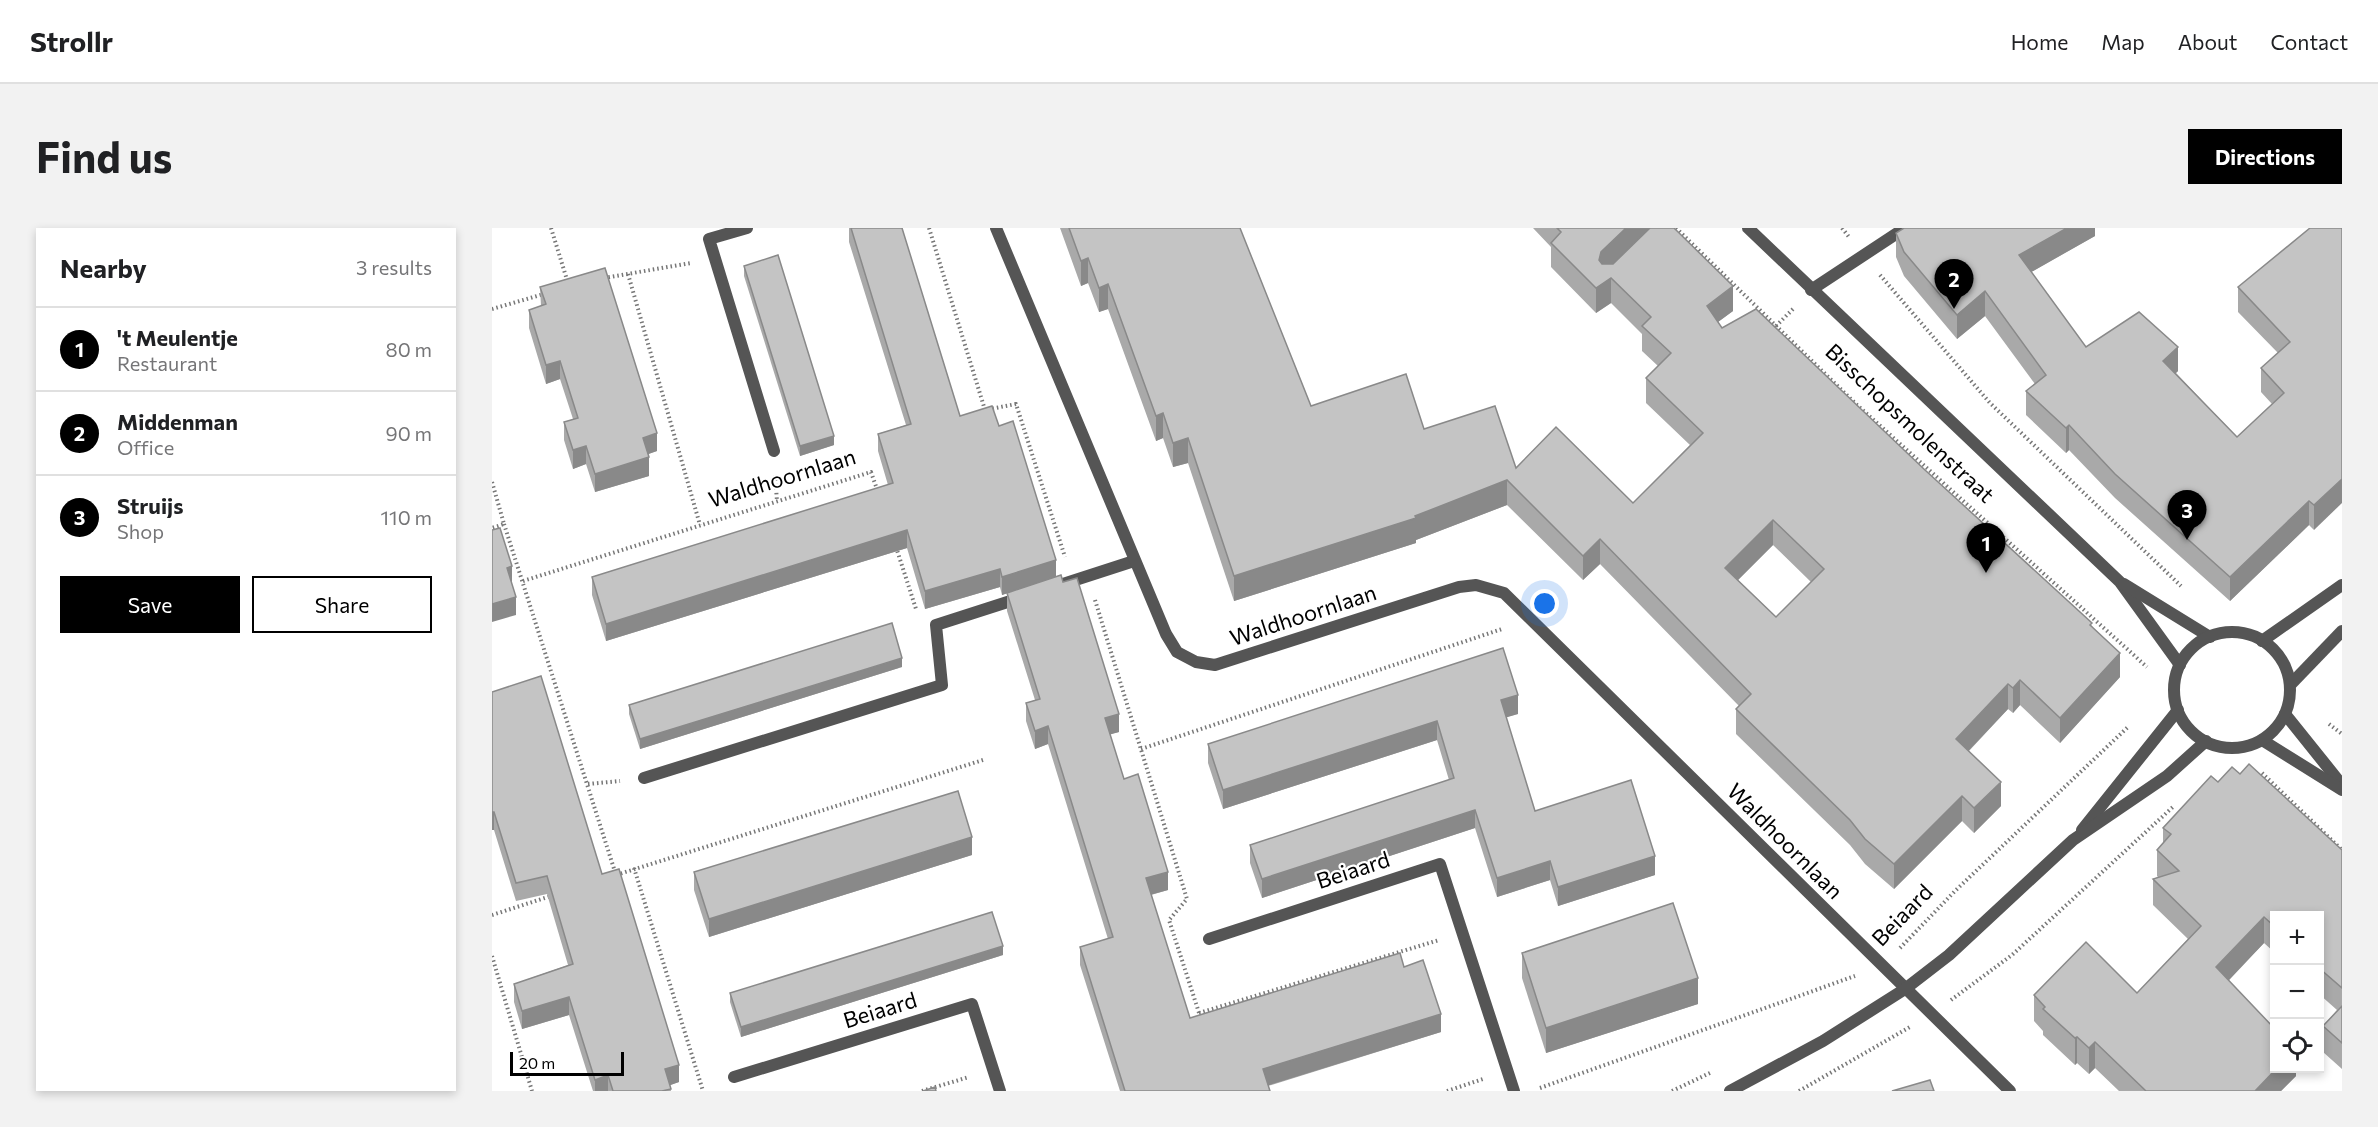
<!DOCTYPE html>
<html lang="en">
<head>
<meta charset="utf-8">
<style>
	:root { --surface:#fff; --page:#f2f2f2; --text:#202124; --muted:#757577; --line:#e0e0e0; --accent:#000 }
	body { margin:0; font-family:Commissioner,sans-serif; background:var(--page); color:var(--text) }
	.controls { position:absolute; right:18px; bottom:18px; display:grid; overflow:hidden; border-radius:0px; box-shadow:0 3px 9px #0003 }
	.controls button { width:54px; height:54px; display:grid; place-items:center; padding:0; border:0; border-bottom:2px solid var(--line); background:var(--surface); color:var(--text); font:30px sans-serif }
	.scale { position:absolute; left:18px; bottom:15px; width:114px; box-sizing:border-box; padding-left:6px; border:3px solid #000; border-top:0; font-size:16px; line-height:21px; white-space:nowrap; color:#000; -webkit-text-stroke:4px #fff; paint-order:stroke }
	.you { position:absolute; left:1053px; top:376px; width:21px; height:21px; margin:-15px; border:4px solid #fff; border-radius:50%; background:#1a73e8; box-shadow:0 0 0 9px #1a73e833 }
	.badge { display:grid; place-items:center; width:39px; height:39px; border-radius:50%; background:var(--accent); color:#fff; font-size:20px; font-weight:700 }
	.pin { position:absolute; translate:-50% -50px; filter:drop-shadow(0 2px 3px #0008) }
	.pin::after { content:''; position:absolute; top:32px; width:21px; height:18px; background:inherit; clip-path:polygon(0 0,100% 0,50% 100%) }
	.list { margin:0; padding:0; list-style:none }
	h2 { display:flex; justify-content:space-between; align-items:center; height:78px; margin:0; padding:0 24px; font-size:26px }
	h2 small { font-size:20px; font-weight:400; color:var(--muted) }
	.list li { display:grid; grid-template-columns:39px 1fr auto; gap:18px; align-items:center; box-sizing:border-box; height:84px; padding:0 24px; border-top:2px solid var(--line) }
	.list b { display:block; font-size:22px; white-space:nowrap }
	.list p { margin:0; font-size:20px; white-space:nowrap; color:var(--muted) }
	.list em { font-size:20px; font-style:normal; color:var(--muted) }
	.actions { display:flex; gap:12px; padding:18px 24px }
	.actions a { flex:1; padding:14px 0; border:2px solid var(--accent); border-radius:0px; text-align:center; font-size:21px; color:var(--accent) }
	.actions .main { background:var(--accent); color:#fff }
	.icon { flex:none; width:33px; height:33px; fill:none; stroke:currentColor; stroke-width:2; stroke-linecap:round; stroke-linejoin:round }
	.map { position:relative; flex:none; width:1850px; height:863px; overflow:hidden; border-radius:0px }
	header { display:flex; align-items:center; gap:36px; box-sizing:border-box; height:84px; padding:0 30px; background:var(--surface); border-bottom:2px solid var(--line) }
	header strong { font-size:28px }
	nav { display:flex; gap:33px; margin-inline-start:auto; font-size:21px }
	.intro { display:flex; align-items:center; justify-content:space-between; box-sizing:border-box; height:144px; padding:0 36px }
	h1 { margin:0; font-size:42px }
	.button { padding:15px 27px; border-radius:0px; background:var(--accent); color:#fff; font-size:21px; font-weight:700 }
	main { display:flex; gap:36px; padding:0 36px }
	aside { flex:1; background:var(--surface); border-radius:0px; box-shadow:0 3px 9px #0003 }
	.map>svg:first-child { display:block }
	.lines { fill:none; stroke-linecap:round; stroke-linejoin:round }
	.path { stroke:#777; stroke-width:4; stroke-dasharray:1.5 3; stroke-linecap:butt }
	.service { stroke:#555; stroke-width:12 }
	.minor { stroke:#555; stroke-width:12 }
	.tertiary { stroke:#555; stroke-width:12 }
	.wall { fill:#a9a9a9; fill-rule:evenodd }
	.shaded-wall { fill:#898989 }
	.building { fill:#c4c4c4; stroke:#898989; stroke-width:1.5; fill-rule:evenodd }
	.labels { text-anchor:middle; stroke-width:4.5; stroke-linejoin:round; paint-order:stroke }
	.street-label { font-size:22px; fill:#000; stroke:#fff }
</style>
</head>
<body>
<header>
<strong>Strollr</strong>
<nav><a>Home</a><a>Map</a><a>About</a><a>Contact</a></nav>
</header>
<div class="intro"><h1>Find us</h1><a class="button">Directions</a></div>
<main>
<aside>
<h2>Nearby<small>3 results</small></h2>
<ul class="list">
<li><span class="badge">1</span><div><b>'t Meulentje</b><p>Restaurant</p></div><em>80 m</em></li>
<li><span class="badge">2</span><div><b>Middenman</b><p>Office</p></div><em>90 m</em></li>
<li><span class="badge">3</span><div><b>Struijs</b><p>Shop</p></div><em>110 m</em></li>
</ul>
<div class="actions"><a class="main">Save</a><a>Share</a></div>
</aside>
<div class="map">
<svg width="1850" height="863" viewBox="0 0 1850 863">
	<rect width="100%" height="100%" fill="#fff"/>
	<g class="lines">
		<g class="path">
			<polyline points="59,0 76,55"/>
			<polyline points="437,0 493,182 524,176 573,329"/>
			<polyline points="1184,0 1364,176 1655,439"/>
			<polyline points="1350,0 1357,9"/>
			<polyline points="136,46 208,297"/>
			<polyline points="1388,47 1498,175 1689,358"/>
			<polyline points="112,50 199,35"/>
			<polyline points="0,81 52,66"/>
			<polyline points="1284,98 1302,80"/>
			<polyline points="283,247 285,273"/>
			<polyline points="0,254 12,296 0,300"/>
			<polyline points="12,296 124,647 491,532"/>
			<polyline points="404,319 424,381"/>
			<polyline points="31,353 379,244 386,264"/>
			<polyline points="603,372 695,671 677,692 709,791"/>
			<polyline points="1837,496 1850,506"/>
			<polyline points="649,521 1010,401"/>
			<polyline points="1770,545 1850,622"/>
			<polyline points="96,556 128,553"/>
			<polyline points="142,640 211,863"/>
			<polyline points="0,687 59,668"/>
			<polyline points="1408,720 1464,662 1637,498"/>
			<polyline points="0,728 40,863"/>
			<polyline points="1459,772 1520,727 1682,578"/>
			<polyline points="707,785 947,712"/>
			<polyline points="1048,860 1363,748"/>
			<polyline points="430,863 477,849"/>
			<polyline points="955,863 991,851"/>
			<polyline points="1180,863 1220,844"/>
			<polyline points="1307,863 1418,799"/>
		</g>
		<g class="service">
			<polyline points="255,0 217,11 282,223"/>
			<polyline points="571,356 642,333"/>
			<polyline points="152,550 450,457 444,397 531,369"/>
			<polyline points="717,711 948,636 1022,863"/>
			<polyline points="242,849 480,776 508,863"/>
		</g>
		<g class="minor">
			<polyline points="504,0 674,406 685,424 704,434 723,437 967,359 984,357 1012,365 1518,863"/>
			<polyline points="1256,0 1628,354 1688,437"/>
			<polyline points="1319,62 1413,0"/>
			<polyline points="1632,356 1718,409"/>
			<polyline points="1793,486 1850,557"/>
			<polyline points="1770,512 1850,562"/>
		</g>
		<g class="tertiary">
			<circle cx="1740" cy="462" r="58"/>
			<polyline points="1770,413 1850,357"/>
			<polyline points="1798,457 1850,403"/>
			<polyline points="1590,602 1686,482"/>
			<polyline points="1238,863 1331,813 1413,761 1457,727 1581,612 1675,548 1714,513"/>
		</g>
	</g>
	<g class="wall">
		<polygon points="357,0 410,0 468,188 507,198 564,349 627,504 618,506 632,551 676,662 659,667 698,790 912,739 949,804 776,858 778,863 628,863 588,737 588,719 616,711 556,516 543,521 534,493 534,475 543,472 515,383 515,365 510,367 508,359 433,381 415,320 114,413 100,367 100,349 396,257 386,223 386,206 414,197 357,14"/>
		<path d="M568,0H748L819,178L932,201L1024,240L1141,275L1198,217L1154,175V150L1166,138L1150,123V106L1119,75L1104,85L1059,39V19L1041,0H1182L1241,83L1226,94L1230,100L1433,242L1600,398L1628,449L1568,515L1528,477L1521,485L1516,481L1477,523L1509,578L1482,605L1470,593L1402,661L1373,636L1358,617L1244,506V481L1247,478L1108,336L1091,352L1015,277L924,312V315L742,373L696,235L681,239L671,210L664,213L616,81L607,84L596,55L589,58ZM1281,317L1319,354L1284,389L1246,352Z"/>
		<polygon points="1603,0 1603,8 1539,44 1594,119 1686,143 1684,145 1745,209 1780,176 1769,164 1769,140 1786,125 1746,84 1746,59 1850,0 1822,302 1817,297 1738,373 1623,270 1577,222 1574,225 1534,187 1534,163 1543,156 1493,88 1465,111 1412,48 1404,29 1404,5"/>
		<polygon points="252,38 342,217 308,228 252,48"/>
		<polygon points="48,59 165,223 156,226 157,248 103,264 94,236 81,241 72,212 72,194 81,191 68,151 54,156 37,100 37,82 49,78"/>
		<polygon points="410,439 148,521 137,486 137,477"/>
		<polygon points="0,464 110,646 187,854 178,857 179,863 101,863 77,787 30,801 22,774 22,756 76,737 55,666 24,673 2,602 0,602"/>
		<polygon points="1026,486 1014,489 1043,583 1163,647 1066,678 1058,652 1005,669 983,600 770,670 758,635 758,617 957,552 945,512 731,581 716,535 716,516"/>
		<polygon points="1748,546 1850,622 1850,841 1831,824 1831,798 1845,782 1827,766 1827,687 1782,687 1782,724 1772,715 1736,752 1804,840 1804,848 1789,863 1627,863 1603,840 1597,846 1585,835 1583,837 1551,807 1551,803 1542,793 1542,767 1645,765 1696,711 1661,677 1661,651 1666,649 1665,648 1665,622 1671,615 1671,600 1726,554"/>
		<polygon points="480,627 217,709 202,662 202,644"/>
		<polygon points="1030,725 1206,776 1054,825 1030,750"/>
		<polygon points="511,727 249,809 238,774 238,765"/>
	</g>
	<g class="shaded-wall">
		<polygon points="1134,0 1159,0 1107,56 1107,32 1109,24"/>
		<polygon points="1575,0 1603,0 1603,8 1527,51 1527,27"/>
		<polygon points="596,30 596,55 589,58 589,33"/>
		<polygon points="1119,50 1119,75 1104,85 1104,60"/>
		<polygon points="616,56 616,81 607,84 607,60"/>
		<polygon points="1241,58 1241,83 1215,102 1215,78"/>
		<polygon points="1493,63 1493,88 1465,111 1465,87"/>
		<polygon points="1686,119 1686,143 1671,157 1671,133"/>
		<polygon points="68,133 68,151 54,156 54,137"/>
		<polygon points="671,185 671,210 664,213 664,188"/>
		<polygon points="1577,197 1577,222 1574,225 1574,200"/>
		<polygon points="165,205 165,223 151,228 151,210"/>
		<polygon points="342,208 342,217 308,228 308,218"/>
		<polygon points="696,210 696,235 681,239 681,215"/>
		<polygon points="94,218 94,236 81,241 81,222"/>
		<polygon points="157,229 157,248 103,264 103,246"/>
		<polygon points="1850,251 1850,275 1822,302 1822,277"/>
		<polygon points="1015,252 1015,277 924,312 924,315 742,373 742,348 923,288"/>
		<polygon points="1817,273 1817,297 1738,373 1738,349"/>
		<polygon points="1281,292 1281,317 1233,365 1233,340"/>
		<polygon points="415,302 415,320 114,413 114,396"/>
		<polygon points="1108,311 1108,336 1091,352 1091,328"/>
		<polygon points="564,332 564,350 510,367 510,349"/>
		<polygon points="20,338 20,356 15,340"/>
		<polygon points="508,341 508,359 433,381 433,363"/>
		<polygon points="24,369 24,387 0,394 0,376"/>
		<polygon points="1628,425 1628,449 1568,515 1568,490"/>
		<polygon points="410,430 410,439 148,521 148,511"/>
		<polygon points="1528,452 1528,477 1521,485 1521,460"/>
		<polygon points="1516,456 1516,481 1464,536 1464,511"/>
		<polygon points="1026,467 1026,486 1009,491 1009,472"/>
		<polygon points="627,486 627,504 613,508 613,490"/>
		<polygon points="945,493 945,512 731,581 731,562"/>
		<polygon points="556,498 556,516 543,521 543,503"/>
		<polygon points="1509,554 1509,578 1482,605 1482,580"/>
		<polygon points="1470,568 1470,593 1402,661 1402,636"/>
		<polygon points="983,582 983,600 770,670 770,651"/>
		<rect x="0" y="584" width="2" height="18"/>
		<polygon points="480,609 480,627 217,709 217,691"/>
		<polygon points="1163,628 1163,647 1066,678 1066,659"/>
		<polygon points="1058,633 1058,652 1005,669 1005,650"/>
		<polygon points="676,644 676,662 654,668 654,650"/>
		<polygon points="1772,689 1772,715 1724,766 1724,739"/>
		<polygon points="511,718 511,727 249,809 249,799"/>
		<polygon points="1206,750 1206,776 1054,825 1054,800"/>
		<polygon points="77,769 77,787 30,801 30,783"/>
		<polygon points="949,786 949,804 771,859 771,841"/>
		<polygon points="1585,809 1585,835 1583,837 1583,810"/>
		<polygon points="1603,814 1603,840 1597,846 1597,820"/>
		<polygon points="187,837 187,854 173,859 173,841"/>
		<polygon points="1785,840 1804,840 1804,848 1789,863 1763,863"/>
		<polygon points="116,847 116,863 103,863 103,852"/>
	</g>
	<g class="building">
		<polygon points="359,0 410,0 468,188 500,178 507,198 521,193 564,332 510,349 508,341 433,363 415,302 114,396 100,349 401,255 386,206 419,196"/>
		<path d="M577,0H748L819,178L914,146L932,201L1003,178L1024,240L1064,199L1141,275L1211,205L1154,150L1179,125L1150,98L1159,89L1119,50L1104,60L1059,15L1069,4L1065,0H1134L1109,24L1107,32L1110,36H1121L1158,0H1182L1241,58L1215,78L1230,100L1264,81L1433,242L1600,395L1598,397L1628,425L1568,490L1528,452L1521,460L1516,456L1464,511L1509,554L1482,580L1470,568L1402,636L1373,611L1358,592L1244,481L1259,466L1108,311L1091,328L1015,252L923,288L924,290L742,348L696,210L681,215L671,185L664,188L616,56L607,60L596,30L589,33ZM1281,292L1332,341L1284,389L1233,340Z"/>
		<polygon points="1412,0 1575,0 1527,27 1594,119 1647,84 1686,119 1671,133 1745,209 1792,165 1769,140 1798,114 1746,59 1818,0 1850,0 1850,251 1822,277 1817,273 1738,349 1623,246 1577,197 1574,200 1534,163 1554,147 1493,63 1465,87 1412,24 1404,5"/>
		<polygon points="286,27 342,208 308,218 252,38"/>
		<polygon points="113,40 165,205 151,210 157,229 103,246 94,218 81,222 72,194 86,190 68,133 54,137 37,82 54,76 48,59"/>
		<polygon points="8,300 20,338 15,340 24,369 0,376 0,302"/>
		<polygon points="569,347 571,354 585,350 627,486 613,490 632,551 646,546 676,644 654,650 698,790 908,725 912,739 931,732 949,786 771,841 778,863 633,863 588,719 621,709 556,498 543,503 534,475 548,471 515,365"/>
		<polygon points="400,395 410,430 148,511 137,477"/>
		<polygon points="1011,420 1026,467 1009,472 1043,583 1139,552 1163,628 1066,659 1058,633 1005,650 983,582 770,651 758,617 962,550 945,493 731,562 716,516"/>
		<polygon points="49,448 110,646 127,641 187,837 173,841 179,861 170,863 121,863 116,847 103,852 77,769 30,783 22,756 81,736 55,648 24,655 2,584 0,584 0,464"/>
		<polygon points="1757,536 1850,622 1850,760 1827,740 1827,687 1782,687 1782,698 1772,689 1724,739 1782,800 1782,840 1785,840 1763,863 1654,863 1603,814 1597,820 1585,809 1583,810 1551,781 1553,779 1542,767 1594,714 1645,765 1709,698 1661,651 1687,643 1665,622 1679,606 1671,600 1719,548 1726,554 1740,539 1748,546"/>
		<polygon points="466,563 480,609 217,691 202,644"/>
		<polygon points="1181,675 1206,750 1054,800 1030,725"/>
		<polygon points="500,684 511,718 249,799 238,765"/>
		<polygon points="1850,778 1850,815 1831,798"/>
		<polygon points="1438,852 1442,863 1400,863"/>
		<polygon points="443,859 444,863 431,863"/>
	</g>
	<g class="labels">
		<g class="street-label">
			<text transform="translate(1418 195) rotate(43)" y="8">Bisschopsmolenstraat</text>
			<text transform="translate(290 250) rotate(-17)" y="8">Waldhoornlaan</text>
			<text transform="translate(811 387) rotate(-18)" y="8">Waldhoornlaan</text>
			<text transform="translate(1293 613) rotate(45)" y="8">Waldhoornlaan</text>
			<text transform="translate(861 642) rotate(-18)" y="8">Beiaard</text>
			<text transform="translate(1410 687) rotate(-46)" y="8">Beiaard</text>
			<text transform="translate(388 782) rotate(-17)" y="8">Beiaard</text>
		</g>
	</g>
</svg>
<div class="controls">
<button>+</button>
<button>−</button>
<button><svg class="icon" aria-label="locate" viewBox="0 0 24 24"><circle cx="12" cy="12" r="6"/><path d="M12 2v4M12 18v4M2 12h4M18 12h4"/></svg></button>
</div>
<div class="scale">20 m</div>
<div class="you"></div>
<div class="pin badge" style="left:1494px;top:345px">1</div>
<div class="pin badge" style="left:1462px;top:81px">2</div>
<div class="pin badge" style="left:1695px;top:312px">3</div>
</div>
</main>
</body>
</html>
